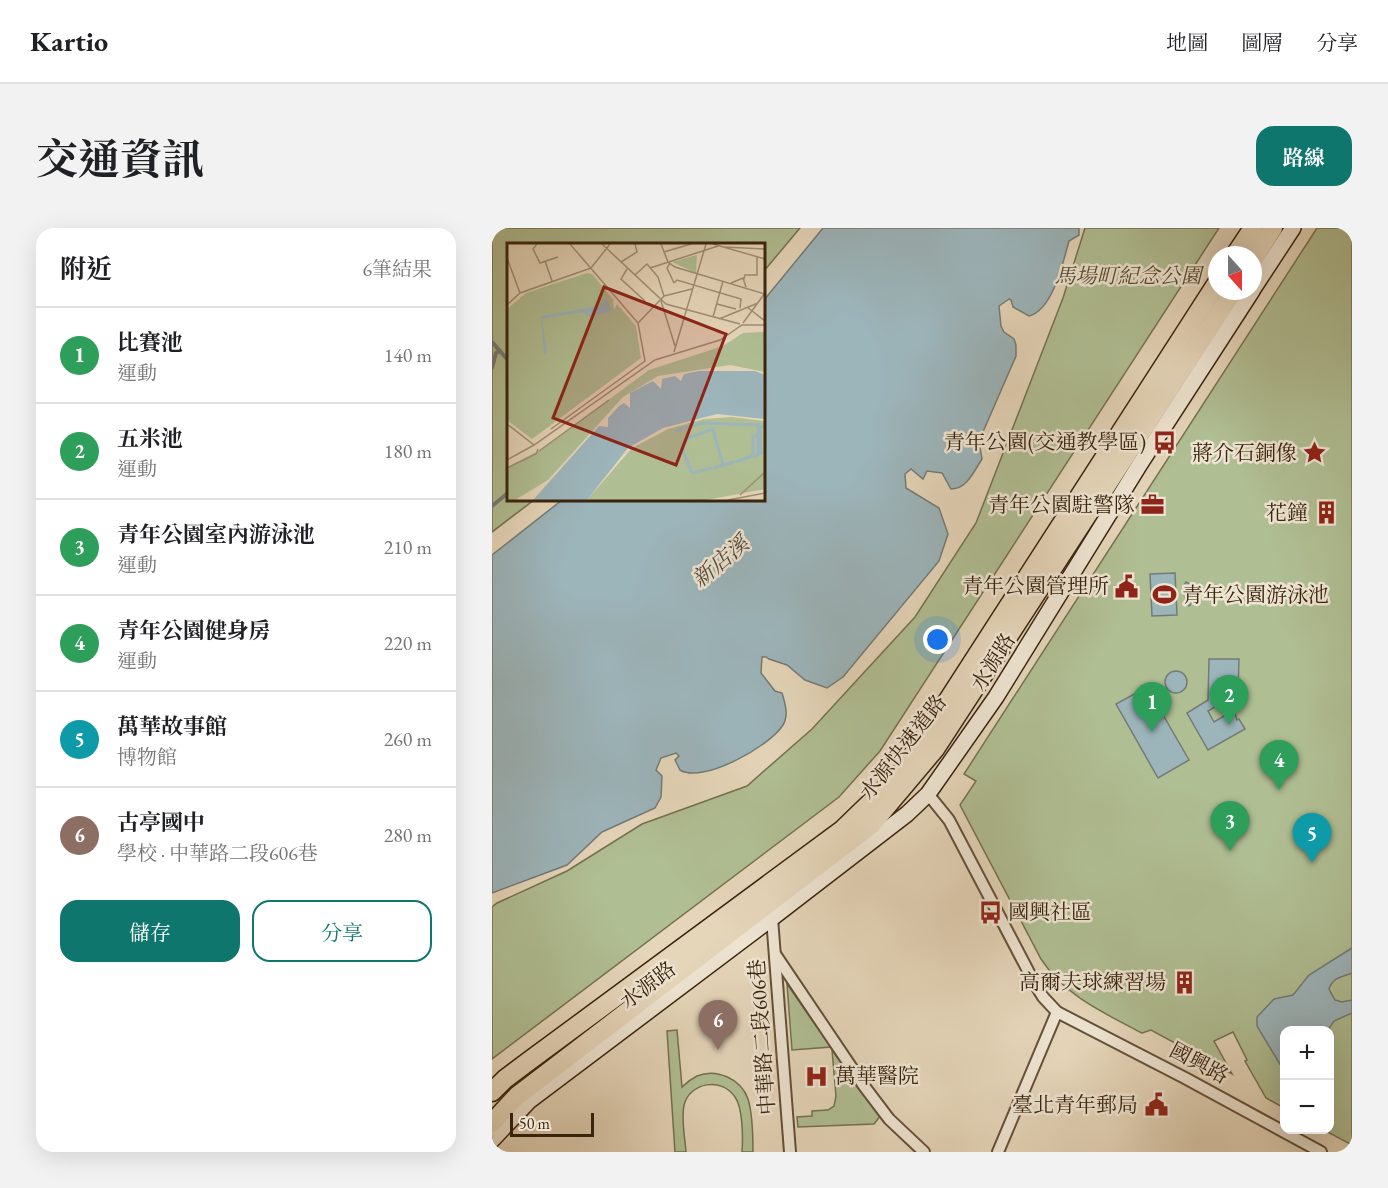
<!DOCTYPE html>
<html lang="zh-TW">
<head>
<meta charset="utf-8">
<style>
	:root { --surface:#fff; --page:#f2f2f2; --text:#202124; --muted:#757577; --line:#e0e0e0; --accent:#0f766e }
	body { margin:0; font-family:"EB Garamond","Noto Serif TC",serif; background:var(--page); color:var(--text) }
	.controls { position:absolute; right:18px; bottom:18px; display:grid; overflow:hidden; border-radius:12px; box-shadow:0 6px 24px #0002 }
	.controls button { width:54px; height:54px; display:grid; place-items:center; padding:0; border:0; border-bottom:2px solid var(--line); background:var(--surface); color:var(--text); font:30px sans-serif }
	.compass { position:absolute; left:716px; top:18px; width:54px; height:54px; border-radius:50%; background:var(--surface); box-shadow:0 6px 24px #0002; rotate:159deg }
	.scale { position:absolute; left:18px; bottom:15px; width:84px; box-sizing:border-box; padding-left:6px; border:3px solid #39240e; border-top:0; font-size:16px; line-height:21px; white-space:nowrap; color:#39240e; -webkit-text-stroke:4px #eee4d2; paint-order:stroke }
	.you { position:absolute; left:446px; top:412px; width:21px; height:21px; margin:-15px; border:4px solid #fff; border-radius:50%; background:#1a73e8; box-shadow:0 0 0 9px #1a73e833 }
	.badge { display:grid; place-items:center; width:39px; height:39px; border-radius:50%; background:var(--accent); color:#fff; font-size:20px; font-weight:700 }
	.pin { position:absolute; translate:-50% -50px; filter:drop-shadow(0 2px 3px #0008) }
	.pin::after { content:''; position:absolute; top:32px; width:21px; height:18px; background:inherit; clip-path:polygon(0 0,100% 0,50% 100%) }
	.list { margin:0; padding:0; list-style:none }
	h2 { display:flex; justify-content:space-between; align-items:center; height:78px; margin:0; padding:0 24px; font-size:26px }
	h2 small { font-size:20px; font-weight:400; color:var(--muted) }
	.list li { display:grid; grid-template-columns:39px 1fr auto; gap:18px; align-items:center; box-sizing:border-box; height:96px; padding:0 24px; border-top:2px solid var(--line) }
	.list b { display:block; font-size:22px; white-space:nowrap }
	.list p { margin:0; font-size:20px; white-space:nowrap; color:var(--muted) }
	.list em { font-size:20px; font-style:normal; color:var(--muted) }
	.actions { display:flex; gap:12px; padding:18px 24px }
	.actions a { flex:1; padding:14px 0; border:2px solid var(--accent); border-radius:18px; text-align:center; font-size:21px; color:var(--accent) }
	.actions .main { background:var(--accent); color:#fff }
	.map { position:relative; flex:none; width:860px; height:924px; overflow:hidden; border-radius:18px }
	header { display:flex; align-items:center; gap:36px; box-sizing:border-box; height:84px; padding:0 30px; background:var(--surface); border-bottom:2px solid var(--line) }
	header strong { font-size:28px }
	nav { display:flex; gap:33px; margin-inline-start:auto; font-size:21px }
	.intro { display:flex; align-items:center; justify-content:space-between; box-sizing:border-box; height:144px; padding:0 36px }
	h1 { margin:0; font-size:42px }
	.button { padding:15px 27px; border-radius:18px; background:var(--accent); color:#fff; font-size:21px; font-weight:700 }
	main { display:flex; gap:36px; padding:0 36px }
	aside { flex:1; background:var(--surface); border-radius:18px; box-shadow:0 6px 24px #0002 }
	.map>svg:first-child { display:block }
	.green { fill:#b0be93; stroke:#747150; stroke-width:1.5 }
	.water { fill:#9cb5bb; stroke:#747b76; stroke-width:1.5 }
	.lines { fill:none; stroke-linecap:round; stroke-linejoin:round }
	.stream { stroke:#747b76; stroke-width:4 }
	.street-casing { stroke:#645039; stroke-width:14 }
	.secondary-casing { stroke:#39240e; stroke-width:18 }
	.highway-casing { stroke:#39240e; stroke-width:21 }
	.street { stroke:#eee4d2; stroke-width:10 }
	.secondary { stroke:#eee4d2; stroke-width:15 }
	.highway { stroke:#e5d5b9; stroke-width:18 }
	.labels { text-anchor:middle; stroke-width:5; stroke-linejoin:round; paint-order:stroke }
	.park-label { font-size:21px; font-style:italic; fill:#574a2f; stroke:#eee4d2 }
	.poi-label { font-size:21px; fill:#39240e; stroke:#eee4d2; text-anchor:end }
	.street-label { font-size:21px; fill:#39240e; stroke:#eee4d2 }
	.water-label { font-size:22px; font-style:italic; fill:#524839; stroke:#eee4d2 }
	.inset-river { fill:none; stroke:#9cb5bb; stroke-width:3 }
	.inset-road { fill:none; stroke:#a08e75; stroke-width:1.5 }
	.view { fill:#8f2418; fill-opacity:0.15; stroke:#8f2418; stroke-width:3 }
	.inset-edge { fill:none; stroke:#39240e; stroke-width:3 }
</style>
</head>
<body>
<header>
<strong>Kartio</strong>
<nav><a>地圖</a><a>圖層</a><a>分享</a></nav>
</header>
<div class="intro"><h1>交通資訊</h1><a class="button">路線</a></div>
<main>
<aside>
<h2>附近<small>6筆結果</small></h2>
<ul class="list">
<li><span class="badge" style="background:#2e9e5b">1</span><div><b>比賽池</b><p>運動</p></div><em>140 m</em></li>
<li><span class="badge" style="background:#2e9e5b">2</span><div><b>五米池</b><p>運動</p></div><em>180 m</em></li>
<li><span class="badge" style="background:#2e9e5b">3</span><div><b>青年公園室內游泳池</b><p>運動</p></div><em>210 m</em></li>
<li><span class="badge" style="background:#2e9e5b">4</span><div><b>青年公園健身房</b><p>運動</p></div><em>220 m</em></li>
<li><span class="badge" style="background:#0f9aa8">5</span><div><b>萬華故事館</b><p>博物館</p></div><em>260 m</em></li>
<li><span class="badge" style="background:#8d6e63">6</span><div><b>古亭國中</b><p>學校 · 中華路二段606巷</p></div><em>280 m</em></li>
</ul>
<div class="actions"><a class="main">儲存</a><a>分享</a></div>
</aside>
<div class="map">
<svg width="860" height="924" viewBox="0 0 860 924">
	<rect width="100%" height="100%" fill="#e5d5b9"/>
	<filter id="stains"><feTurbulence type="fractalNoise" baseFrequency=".00333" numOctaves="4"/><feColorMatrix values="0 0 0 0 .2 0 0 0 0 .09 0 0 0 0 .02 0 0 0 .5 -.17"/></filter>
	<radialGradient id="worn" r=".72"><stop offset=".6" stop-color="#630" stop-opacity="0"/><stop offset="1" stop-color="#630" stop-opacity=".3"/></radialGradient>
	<g class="green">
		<polygon points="0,0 308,0 272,43 272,16 16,16 16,272 42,272 0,304"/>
		<polygon points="593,0 727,0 388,523 347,569 0,831 0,679 5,675 75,643 150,596 255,558 320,501 423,389 484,295 571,70"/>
		<path d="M825,0H860V917L832,902H838V802H792V880L774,870L753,833L755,832L741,804L722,813L740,846L659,802L650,805C612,785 573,768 549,731L468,577L484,553L472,546Z"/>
		<polygon points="295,756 339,819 300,822"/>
		<path d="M185,802L190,859C194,855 199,851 205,848C225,840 249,851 256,871C261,887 261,908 261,924H250C251,910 251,880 243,869C230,849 198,854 192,877C189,891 193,910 194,924H183L175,803Z"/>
		<polygon points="340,822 389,887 382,896 306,899 305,889 320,888 320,883 336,882 342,878 344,868"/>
	</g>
	<g class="water">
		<path d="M331,0H587V7L577,13C571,34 561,82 537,88L521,79L519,72L517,71L507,78L509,98L512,104L522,111L524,117V128L487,213L490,231C482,243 475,261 459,261L450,245L435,243L431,251L419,241L413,246L414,260L447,280L456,306L447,333L351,449L335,460L313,452L295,437L277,431L274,429H270L269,445L283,463L290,465C293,475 297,487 291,497C278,518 211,556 188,542L183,532L187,528L184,525L169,530L164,542L170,548L169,569L163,580L110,604L75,637L0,665V327L70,272H272V72Z"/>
		<polygon points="683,345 685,387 660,388 658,346"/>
		<polygon points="694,354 699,357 700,375 697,378 693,374 692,357"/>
		<polygon points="717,431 747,431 746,465 716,483 722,494 742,482 745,492 747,491 753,501 716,522 695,485 716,472"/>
		<circle cx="684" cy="454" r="11"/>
		<polygon points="655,459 697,532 666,550 624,476"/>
		<path d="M860,720V745C850,749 841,749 837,761L843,772L850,774L860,772V785L842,793L836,802H792V843L765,798V789L782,771L801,767L817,747Z"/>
	</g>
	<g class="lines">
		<g class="stream">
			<polyline points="0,114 14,130"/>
			<polyline points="0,140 4,125 8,123"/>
			<polyline points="0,278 16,265"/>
		</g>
		<defs>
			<g id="street">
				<polyline points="436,566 457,592 543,756 551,769 565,784 693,850 829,924"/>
				<polyline points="280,690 298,924"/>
				<polyline points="283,726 372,858 397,891 432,924"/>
				<polyline points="506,924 565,784"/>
			</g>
			<g id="secondary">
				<polyline points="761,61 801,0"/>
				<polyline points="0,912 37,873 280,690 415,586 436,566 504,469 648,236 760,63"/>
			</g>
			<g id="highway">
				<polyline points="743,27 761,0"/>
				<polyline points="761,32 781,0"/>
				<polyline points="0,864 13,851 37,833 350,602 409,545 725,55"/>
				<polyline points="0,895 25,868 379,597 443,521 741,63"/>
			</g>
		</defs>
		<use href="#street" class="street-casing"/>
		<use href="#secondary" class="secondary-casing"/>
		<use href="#highway" class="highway-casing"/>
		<use href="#street" class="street"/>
		<use href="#secondary" class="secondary"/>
		<use href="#highway" class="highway"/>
	</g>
	<defs>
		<symbol id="bus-bare" viewBox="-9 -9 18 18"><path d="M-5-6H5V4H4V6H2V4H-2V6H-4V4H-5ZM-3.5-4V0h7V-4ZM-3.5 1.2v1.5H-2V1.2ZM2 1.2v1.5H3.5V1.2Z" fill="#8f2418" stroke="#eee4d2" stroke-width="2.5" paint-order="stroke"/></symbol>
		<symbol id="sight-bare" viewBox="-9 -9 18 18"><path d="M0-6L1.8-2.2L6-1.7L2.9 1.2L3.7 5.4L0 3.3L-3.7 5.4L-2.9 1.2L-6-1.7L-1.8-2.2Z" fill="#8f2418" stroke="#eee4d2" stroke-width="2.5" paint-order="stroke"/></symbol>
		<symbol id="office-bare" viewBox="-9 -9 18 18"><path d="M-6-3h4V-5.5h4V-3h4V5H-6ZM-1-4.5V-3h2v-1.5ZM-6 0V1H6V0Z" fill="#8f2418" stroke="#eee4d2" stroke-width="2.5" paint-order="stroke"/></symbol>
		<symbol id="building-bare" viewBox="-9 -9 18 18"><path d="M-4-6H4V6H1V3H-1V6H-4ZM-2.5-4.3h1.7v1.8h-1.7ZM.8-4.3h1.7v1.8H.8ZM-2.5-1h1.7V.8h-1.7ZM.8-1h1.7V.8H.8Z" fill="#8f2418" stroke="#eee4d2" stroke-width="2.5" paint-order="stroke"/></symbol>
		<symbol id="civic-bare" viewBox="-9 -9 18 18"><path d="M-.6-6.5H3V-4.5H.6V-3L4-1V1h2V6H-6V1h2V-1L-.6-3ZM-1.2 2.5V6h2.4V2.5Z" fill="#8f2418" stroke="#eee4d2" stroke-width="2.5" paint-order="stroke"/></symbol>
		<symbol id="stadium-bare" viewBox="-9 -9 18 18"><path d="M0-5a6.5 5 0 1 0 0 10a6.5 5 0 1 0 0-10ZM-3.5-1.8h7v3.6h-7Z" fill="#8f2418" stroke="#eee4d2" stroke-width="2.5" paint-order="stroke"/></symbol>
		<symbol id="hospital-bare" viewBox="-9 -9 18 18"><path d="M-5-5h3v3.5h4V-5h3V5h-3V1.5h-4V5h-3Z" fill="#8f2418" stroke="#eee4d2" stroke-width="2.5" paint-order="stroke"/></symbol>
	</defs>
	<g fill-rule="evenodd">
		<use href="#bus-bare" x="656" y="198" width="33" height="33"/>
		<use href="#sight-bare" x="806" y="208" width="33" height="33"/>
		<use href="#office-bare" x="644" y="260" width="33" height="33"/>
		<use href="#building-bare" x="818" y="268" width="33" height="33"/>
		<use href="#civic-bare" x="618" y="342" width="33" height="33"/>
		<use href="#stadium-bare" x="656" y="350" width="33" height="33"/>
		<use href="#bus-bare" x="482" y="668" width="33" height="33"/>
		<use href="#building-bare" x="676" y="738" width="33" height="33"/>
		<use href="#hospital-bare" x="308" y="832" width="33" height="33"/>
		<use href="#civic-bare" x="648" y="860" width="33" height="33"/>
	</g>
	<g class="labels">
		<g class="park-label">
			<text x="636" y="55">馬場町紀念公園</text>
		</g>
		<g class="poi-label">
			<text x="654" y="221">青年公園(交通教學區)</text>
			<text x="805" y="232">蔣介石銅像</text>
			<text x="643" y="284">青年公園駐警隊</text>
			<text x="816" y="292">花鐘</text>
			<text x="617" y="365">青年公園管理所</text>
			<text x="690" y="374" text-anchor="start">青年公園游泳池</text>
			<text x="516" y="691" text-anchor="start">國興社區</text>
			<text x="674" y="761">高爾夫球練習場</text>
			<text x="343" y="855" text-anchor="start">萬華醫院</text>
			<text x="646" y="884">臺北青年郵局</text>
		</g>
		<g class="street-label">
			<text transform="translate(501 434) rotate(-58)" y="7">水源路</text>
			<text transform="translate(411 519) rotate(-52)" y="7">水源快速道路</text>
			<text transform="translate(156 757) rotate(-37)" y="7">水源路</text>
			<text transform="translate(270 809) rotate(-94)" y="7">中華路二段606巷</text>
			<text transform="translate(707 835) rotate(28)" y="7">國興路</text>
		</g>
		<g class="water-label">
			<text transform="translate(228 333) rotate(-40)" y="8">新店溪</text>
		</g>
	</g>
	<g transform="translate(15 15)">
		<rect width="258" height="258" fill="#e5d5b9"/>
		<path d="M190,12L189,30L165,19ZM80,30L85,31L106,56L107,67L110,61L129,83L134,115L25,196L0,177V66L19,50ZM258,89V129L223,122L151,133L116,154L41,237L8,257H0V224L33,207L142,127L216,103L236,90ZM225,174L258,178V246L199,257H80L125,205L161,186L197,176Z" fill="#b0be93"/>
		<path d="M100,55L104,67L100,70L81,73L75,69L35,76L40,109L37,112L34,73L92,63ZM193,128H248L258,132V176L210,171L156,185L121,205L80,257H26L92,183L101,184V175L112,163L117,160L123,165V150L146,138L154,146L155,136L168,133L174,138L177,131Z" fill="#9cb5bb"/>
		<path class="inset-river" d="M168,188L196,180L251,182V212L248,214M174,203L185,230M175,204L181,195L206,186L216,222M254,212L253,183L258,184M228,219L246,213V194L250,192M206,225L227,219M185,230L205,225"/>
		<path class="inset-road" d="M30,1L26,6L33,20L51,14M95,1L159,61L233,81M154,1L161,19L168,24L258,51M206,1L258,16M218,4L258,6M157,9L184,1M0,15L13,50M38,18L45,38M114,19L130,9L128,1M163,20L160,25L167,40M84,25L103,1M143,25L211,3M120,26L114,36L138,58M128,32L140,21L151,34L157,53L131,80M237,36L238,32H250V14M167,40L170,37L234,56L233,65M224,40L236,35L239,44M157,53L185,46M154,58L168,103M210,61L229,66M0,62L13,50L84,25M240,64L258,78M206,74L216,38M212,76L251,60M236,80L258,50M167,109L199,1M0,181L27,202M44,186L138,118L131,80L63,1M32,208L102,157M0,217L27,202L148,117L213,97L235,82H258M0,225L29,211L31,206M233,252L258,229M221,257L258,250"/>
		<path class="view" d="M97,44L219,91L169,222L46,175Z"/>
		<rect width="258" height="258" class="inset-edge"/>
	</g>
	<rect width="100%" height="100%" filter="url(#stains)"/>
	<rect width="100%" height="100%" fill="url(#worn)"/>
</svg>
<div class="controls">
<button>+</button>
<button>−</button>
</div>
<svg class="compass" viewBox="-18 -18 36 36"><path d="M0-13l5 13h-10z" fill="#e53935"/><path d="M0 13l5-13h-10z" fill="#757577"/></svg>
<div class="scale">50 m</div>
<div class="you"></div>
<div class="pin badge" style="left:660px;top:504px;background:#2e9e5b">1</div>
<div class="pin badge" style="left:737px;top:497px;background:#2e9e5b">2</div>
<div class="pin badge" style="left:738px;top:623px;background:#2e9e5b">3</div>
<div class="pin badge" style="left:787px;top:562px;background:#2e9e5b">4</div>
<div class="pin badge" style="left:820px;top:635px;background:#0f9aa8">5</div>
<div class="pin badge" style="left:226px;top:822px;background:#8d6e63">6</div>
</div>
</main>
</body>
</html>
